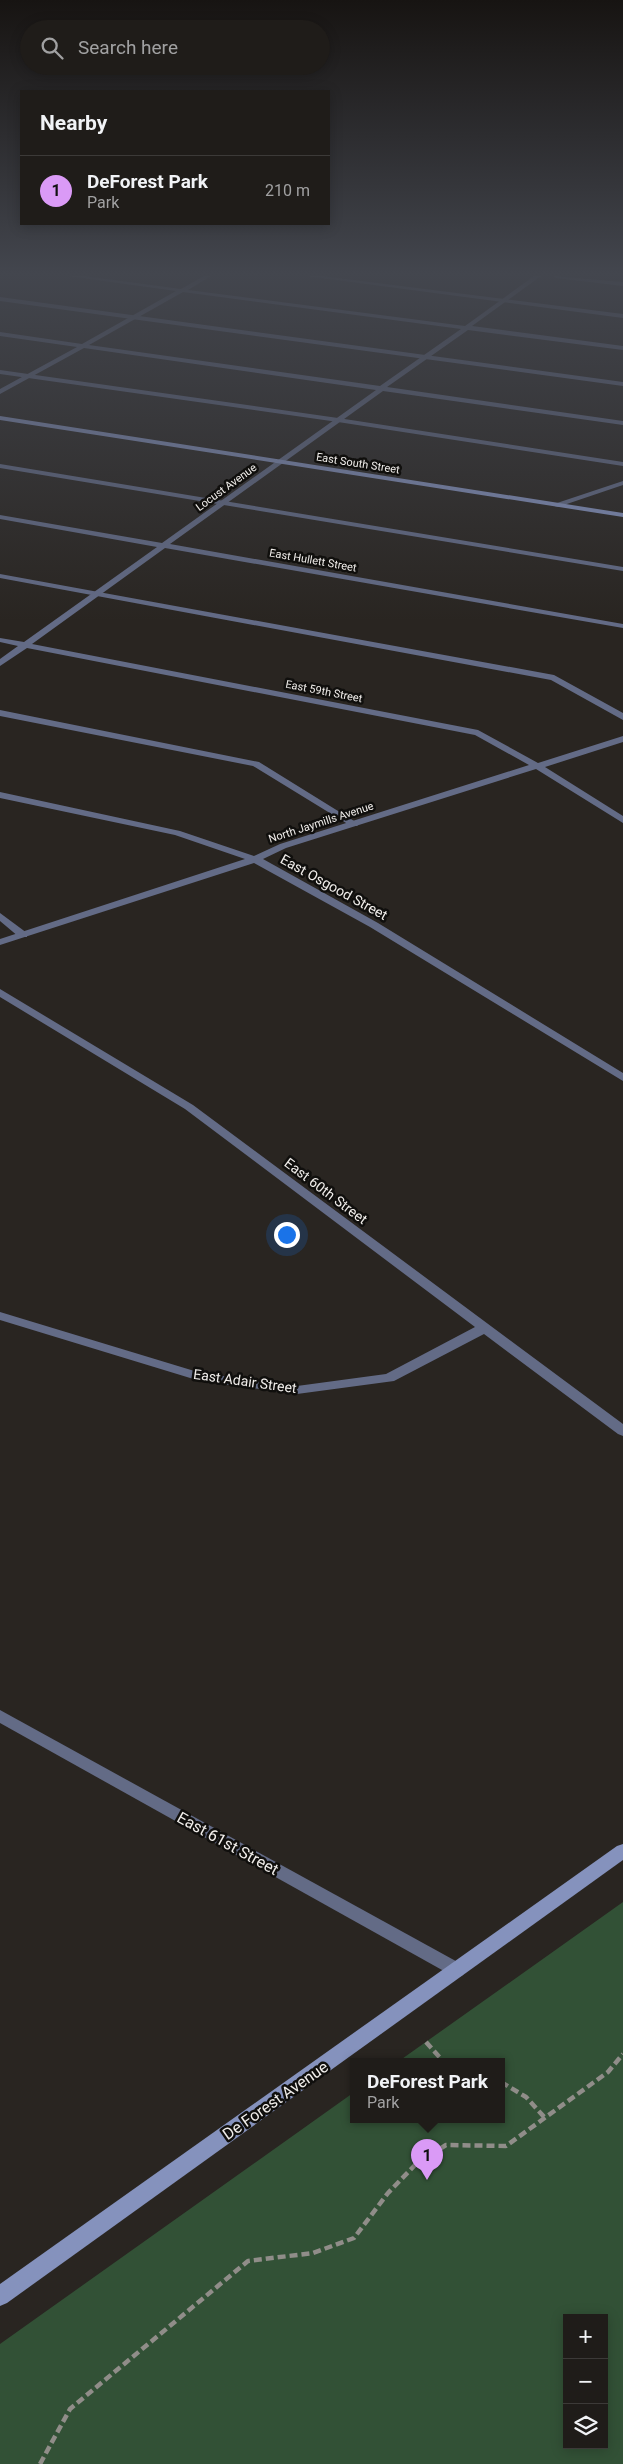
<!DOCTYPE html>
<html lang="en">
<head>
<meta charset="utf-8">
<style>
	:root { --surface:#1f1c19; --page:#2c2926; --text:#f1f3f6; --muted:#a1a1a2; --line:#3c3a38; --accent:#da9af6 }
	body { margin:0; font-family:Roboto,sans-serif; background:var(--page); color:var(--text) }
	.controls { position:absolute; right:15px; bottom:15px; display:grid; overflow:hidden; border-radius:0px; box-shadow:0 2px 12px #0003 }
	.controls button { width:45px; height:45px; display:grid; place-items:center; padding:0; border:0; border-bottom:1px solid var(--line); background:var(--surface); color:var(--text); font:25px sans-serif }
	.you { position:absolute; left:286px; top:1234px; width:18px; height:18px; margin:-12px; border:4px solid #fff; border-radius:50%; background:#1a73e8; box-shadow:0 0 0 8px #1a73e833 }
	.badge { display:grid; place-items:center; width:32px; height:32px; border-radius:50%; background:var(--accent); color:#111; font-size:16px; font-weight:700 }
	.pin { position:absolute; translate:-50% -41px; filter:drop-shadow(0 1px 2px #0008) }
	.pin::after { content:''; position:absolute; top:26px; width:18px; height:15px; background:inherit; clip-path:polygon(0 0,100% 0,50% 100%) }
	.popup { position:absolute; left:350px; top:2058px; width:155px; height:65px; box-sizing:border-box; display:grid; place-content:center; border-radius:0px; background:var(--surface); filter:drop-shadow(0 1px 4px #0005); font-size:16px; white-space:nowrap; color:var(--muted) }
	.popup b { font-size:19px; color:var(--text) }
	.popup::after { content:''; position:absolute; left:50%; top:100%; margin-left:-10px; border:10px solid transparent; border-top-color:var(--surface) }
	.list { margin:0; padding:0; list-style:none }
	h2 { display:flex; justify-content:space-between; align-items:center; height:65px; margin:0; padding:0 20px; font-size:21px }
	h2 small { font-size:16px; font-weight:400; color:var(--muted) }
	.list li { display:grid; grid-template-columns:32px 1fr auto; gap:15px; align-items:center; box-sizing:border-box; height:70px; padding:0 20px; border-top:1px solid var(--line) }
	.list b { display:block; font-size:19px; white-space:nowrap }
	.list p { margin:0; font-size:16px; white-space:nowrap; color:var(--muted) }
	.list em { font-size:16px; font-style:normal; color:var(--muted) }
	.icon { flex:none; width:28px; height:28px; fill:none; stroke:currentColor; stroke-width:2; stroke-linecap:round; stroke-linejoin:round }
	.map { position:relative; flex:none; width:623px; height:2464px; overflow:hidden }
	.search { position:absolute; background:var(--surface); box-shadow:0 2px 12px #0003; left:20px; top:20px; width:310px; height:55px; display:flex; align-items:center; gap:12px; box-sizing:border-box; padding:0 18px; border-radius:28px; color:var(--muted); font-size:19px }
	.panel { position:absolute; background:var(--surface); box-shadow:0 2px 12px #0003; left:20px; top:90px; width:310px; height:135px; border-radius:0px }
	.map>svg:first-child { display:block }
	.green { fill:#325136; fill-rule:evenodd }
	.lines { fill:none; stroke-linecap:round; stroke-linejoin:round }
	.path { stroke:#908d89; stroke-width:4.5; stroke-dasharray:8 4; stroke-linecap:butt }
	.lane { fill:#636b86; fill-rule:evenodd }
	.street { fill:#636b86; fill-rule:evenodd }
	.secondary { fill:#8592bd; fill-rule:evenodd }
	.labels { text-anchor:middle; stroke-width:5; stroke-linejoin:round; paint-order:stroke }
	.far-street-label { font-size:11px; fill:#f1eeeb; stroke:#100f0d }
	.street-label { font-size:14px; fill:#f1eeeb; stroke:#100f0d }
	.near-street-label { font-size:16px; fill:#f1eeeb; stroke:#100f0d }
</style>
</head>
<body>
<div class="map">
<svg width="623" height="2464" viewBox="0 0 623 2464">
	<rect width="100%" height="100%" fill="#292521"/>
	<path class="green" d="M623,1902V2464H0V2344L353,2093V2119H501V2061H399ZM567,2318H604V2445H567Z"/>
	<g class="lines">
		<g class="path">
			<polyline points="426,2042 443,2061"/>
			<polyline points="501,2082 526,2097 546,2119"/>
			<polyline points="40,2464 70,2409 248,2261 313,2253 354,2238 388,2193 416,2164 446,2145 506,2146 608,2072 623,2054"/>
		</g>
		<g class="lane">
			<polygon points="306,276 322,276 623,314 623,318"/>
			<polygon points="0,297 623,382 623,386 0,301"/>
			<polygon points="0,370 338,418 623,462 623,466 338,422 0,374"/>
			<polygon points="0,464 623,567 623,571 0,468"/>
			<polygon points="623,481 623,485 558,507 551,505"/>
			<polygon points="0,574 554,675 623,713 623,720 551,680 0,578"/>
			<polygon points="0,710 259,762 359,824 357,826 351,826 253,766 0,716"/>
			<polygon points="0,913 27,933 27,937 19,937 0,921"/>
		</g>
		<g class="street">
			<path d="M68,276H84L181,289L204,276H211L188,290L465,326L534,276H541L472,326L623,346V350L468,330L387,387L623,421V425L383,391L170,544L623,624V628L165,548L32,644L478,730L538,763L623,736V742L545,767L623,816V823L536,769L286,848L263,859L378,923L623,1073V1081L370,927L254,863L0,945V939L245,859L175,835L0,798V792L180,831L254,856L280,844L529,765L475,735L27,648L0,666V659L18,646L0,642V638L24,642L157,547L0,519V515L162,543L376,390L84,348L0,394V389L77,347L0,336V332L82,344L176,291ZM183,292L461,329L380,386L89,345Z"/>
			<polygon points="553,276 623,282 623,286 556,278"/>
			<polygon points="0,989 193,1105 623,1424 623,1436 618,1434 484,1334 394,1381 297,1394 200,1381 0,1320 0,1312 201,1373 297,1386 386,1374 475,1327 185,1109 0,997"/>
			<polygon points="0,1710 463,1965 466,1970 463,1975 457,1978 451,1975 0,1723"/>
		</g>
		<g class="secondary">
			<polygon points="0,416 623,513 623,517 0,420"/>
			<polygon points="623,1844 623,1860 7,2303 0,2306 0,2284 617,1846"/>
		</g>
	</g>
	<linearGradient id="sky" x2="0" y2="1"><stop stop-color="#171412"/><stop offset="0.44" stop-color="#43464e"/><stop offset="1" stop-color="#43464e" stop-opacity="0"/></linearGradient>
	<rect width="623" height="621" fill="url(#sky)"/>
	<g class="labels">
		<g class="far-street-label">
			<text transform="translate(358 463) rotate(9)" y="4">East South Street</text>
			<text transform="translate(226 487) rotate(-36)" y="4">Locust Avenue</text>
			<text transform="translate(313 560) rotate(10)" y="4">East Hullett Street</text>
			<text transform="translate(324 691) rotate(11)" y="4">East 59th Street</text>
			<text transform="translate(321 822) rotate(-18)" y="4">North Jaymills Avenue</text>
		</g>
		<g class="street-label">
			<text transform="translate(334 887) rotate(29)" y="5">East Osgood Street</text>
			<text transform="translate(326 1191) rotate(37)" y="5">East 60th Street</text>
			<text transform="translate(245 1381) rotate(8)" y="5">East Adair Street</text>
		</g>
		<g class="near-street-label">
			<text transform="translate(228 1843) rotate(29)" y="6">East 61st Street</text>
			<text transform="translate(275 2100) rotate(-35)" y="6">De Forest Avenue</text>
		</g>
	</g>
</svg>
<div class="controls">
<button>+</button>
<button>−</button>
<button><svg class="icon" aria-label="layers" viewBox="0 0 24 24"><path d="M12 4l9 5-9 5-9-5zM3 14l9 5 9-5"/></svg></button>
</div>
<div class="you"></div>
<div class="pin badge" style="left:427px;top:2180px">1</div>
<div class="popup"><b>DeForest Park</b>Park</div>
<div class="search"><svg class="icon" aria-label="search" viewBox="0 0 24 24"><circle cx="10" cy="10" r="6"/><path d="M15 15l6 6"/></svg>Search here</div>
<section class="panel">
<h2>Nearby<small></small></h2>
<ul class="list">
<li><span class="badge">1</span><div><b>DeForest Park</b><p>Park</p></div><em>210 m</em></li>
</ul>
</section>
</div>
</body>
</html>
